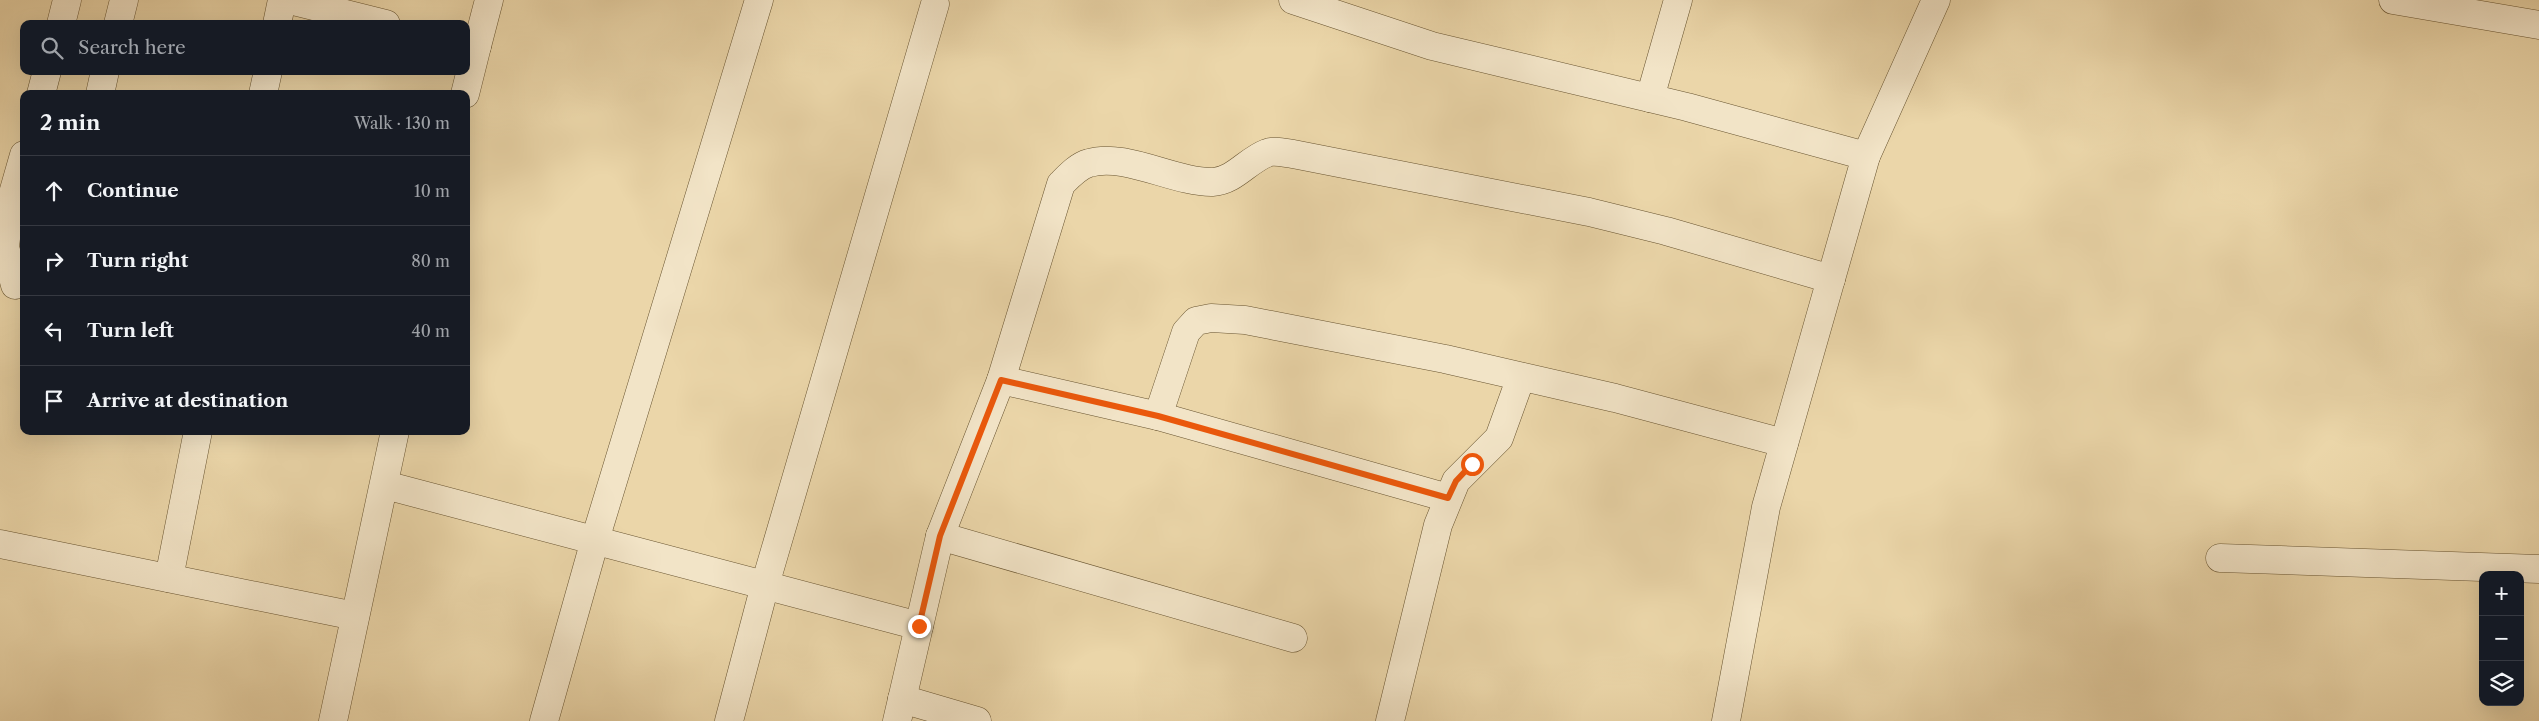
<!DOCTYPE html>
<html lang="en">
<head>
<meta charset="utf-8">
<style>
	:root { --surface:#171b24; --page:#242831; --text:#f1f3f6; --muted:#9ea1a6; --line:#363941 }
	body { margin:0; font-family:"Libre Caslon Text",serif; background:var(--page); color:var(--text) }
	.controls { position:absolute; right:15px; bottom:15px; display:grid; overflow:hidden; border-radius:10px; box-shadow:0 5px 20px #0002 }
	.controls button { width:45px; height:45px; display:grid; place-items:center; padding:0; border:0; border-bottom:1px solid var(--line); background:var(--surface); color:var(--text); font:25px sans-serif }
	.stop { position:absolute; width:15px; height:15px; margin:-11px; border:4px solid #ea580c; border-radius:50%; background:#fff }
	.stop.end { background:#ea580c; border-color:#fff; box-shadow:0 1px 5px #0008 }
	.list { margin:0; padding:0; list-style:none }
	h2 { display:flex; justify-content:space-between; align-items:center; height:65px; margin:0; padding:0 20px; font-size:21px }
	h2 small { font-size:16px; font-weight:400; color:var(--muted) }
	.list li { display:grid; grid-template-columns:32px 1fr auto; gap:15px; align-items:center; box-sizing:border-box; height:70px; padding:0 20px; border-top:1px solid var(--line) }
	.list b { display:block; font-size:19px; white-space:nowrap }
	.list em { font-size:16px; font-style:normal; color:var(--muted) }
	.icon { flex:none; width:28px; height:28px; fill:none; stroke:currentColor; stroke-width:2; stroke-linecap:round; stroke-linejoin:round }
	.map { position:relative; flex:none; width:2539px; height:721px; overflow:hidden }
	.search { position:absolute; background:var(--surface); box-shadow:0 5px 20px #0002; left:20px; top:20px; width:450px; height:55px; display:flex; align-items:center; gap:12px; box-sizing:border-box; padding:0 18px; border-radius:10px; color:var(--muted); font-size:19px }
	.panel { position:absolute; background:var(--surface); box-shadow:0 5px 20px #0002; left:20px; top:90px; width:450px; height:345px; border-radius:10px }
	.map>svg:first-child { display:block }
	.lines { fill:none; stroke-linecap:round; stroke-linejoin:round }
	.minor-casing { stroke:#685430; stroke-width:29 }
	.minor { stroke:#f2e4c7; stroke-width:28 }
	.route { stroke:#ea580c; stroke-width:6 }
</style>
</head>
<body>
<div class="map">
<svg width="2539" height="721" viewBox="0 0 2539 721">
	<rect width="100%" height="100%" fill="#ebd6a9"/>
	<filter id="stains"><feTurbulence type="fractalNoise" baseFrequency=".004" numOctaves="4"/><feColorMatrix values="0 0 0 0 .2 0 0 0 0 .09 0 0 0 0 .02 0 0 0 .5 -.17"/></filter>
	<radialGradient id="worn" r=".72"><stop offset=".6" stop-color="#630" stop-opacity="0"/><stop offset="1" stop-color="#630" stop-opacity=".3"/></radialGradient>
	<g class="lines">
		<defs>
			<g id="minor">
				<polyline points="289,0 386,24"/>
				<polyline points="1293,0 1432,46 1687,107 1866,156"/>
				<polyline points="2393,0 2539,25"/>
				<polyline points="61,24 67,0"/>
				<polyline points="118,24 124,0"/>
				<polyline points="277,24 282,0"/>
				<polyline points="477,46 489,0"/>
				<polyline points="41,94 47,71"/>
				<polyline points="100,94 105,71"/>
				<polyline points="263,94 268,71"/>
				<polyline points="465,94 477,46 466,43"/>
				<polyline points="1650,98 1678,0"/>
				<polyline points="15,285 5,247 10,204 24,155"/>
				<path d="M1001,380L1061,184C1069,176 1078,166 1089,163C1125,152 1175,183 1213,182C1234,181 1248,160 1267,153C1274,150 1285,153 1293,154L1589,212L1666,231L1831,279"/>
				<polyline points="1158,416 1448,498"/>
				<polyline points="385,485 919,626"/>
				<polyline points="940,536 1293,638"/>
				<polyline points="0,544 355,616"/>
				<polyline points="2220,558 2539,569"/>
				<polyline points="169,578 198,431"/>
				<polyline points="902,699 977,721"/>
				<polyline points="333,721 395,431"/>
				<polyline points="544,721 595,540 759,0"/>
				<polyline points="729,721 765,585 935,4"/>
				<polyline points="897,721 940,536 1001,380 1158,416 1186,332 1196,321 1211,318 1245,320 1445,359 1615,398 1784,443"/>
				<polyline points="1390,721 1438,525 1456,481 1499,438 1521,377"/>
				<polyline points="1726,721 1766,507 1866,156 1936,0"/>
			</g>
		</defs>
		<use href="#minor" class="minor-casing"/>
		<use href="#minor" class="minor"/>
	</g>
	<g class="lines">
		<polyline class="route" points="919,626 940,536 1001,380 1158,416 1448,498 1456,481 1472,464"/>
	</g>
	<rect width="100%" height="100%" filter="url(#stains)"/>
	<rect width="100%" height="100%" fill="url(#worn)"/>
</svg>
<div class="controls">
<button>+</button>
<button>−</button>
<button><svg class="icon" aria-label="layers" viewBox="0 0 24 24"><path d="M12 4l9 5-9 5-9-5zM3 14l9 5 9-5"/></svg></button>
</div>
<div class="stop" style="left:1472px;top:464px"></div>
<div class="stop end" style="left:919px;top:626px"></div>
<div class="search"><svg class="icon" aria-label="search" viewBox="0 0 24 24"><circle cx="10" cy="10" r="6"/><path d="M15 15l6 6"/></svg>Search here</div>
<section class="panel">
<h2>2 min<small>Walk · 130 m</small></h2>
<ul class="list">
<li><svg class="icon" aria-label="ahead" viewBox="0 0 24 24"><path d="M12 20V5M6 11l6-6 6 6"/></svg><div><b>Continue</b></div><em>10 m</em></li>
<li><svg class="icon" aria-label="right" viewBox="0 0 24 24"><path d="M7 20v-9h11M14 6l5 5-5 5"/></svg><div><b>Turn right</b></div><em>80 m</em></li>
<li><svg class="icon" aria-label="left" viewBox="0 0 24 24"><path d="M17 20v-9H6M10 6l-5 5 5 5"/></svg><div><b>Turn left</b></div><em>40 m</em></li>
<li><svg class="icon" aria-label="arrive" viewBox="0 0 24 24"><path d="M6 21V4h12l-3 4 3 4H6"/></svg><div><b>Arrive at destination</b></div></li>
</ul>
</section>
</div>
</body>
</html>
